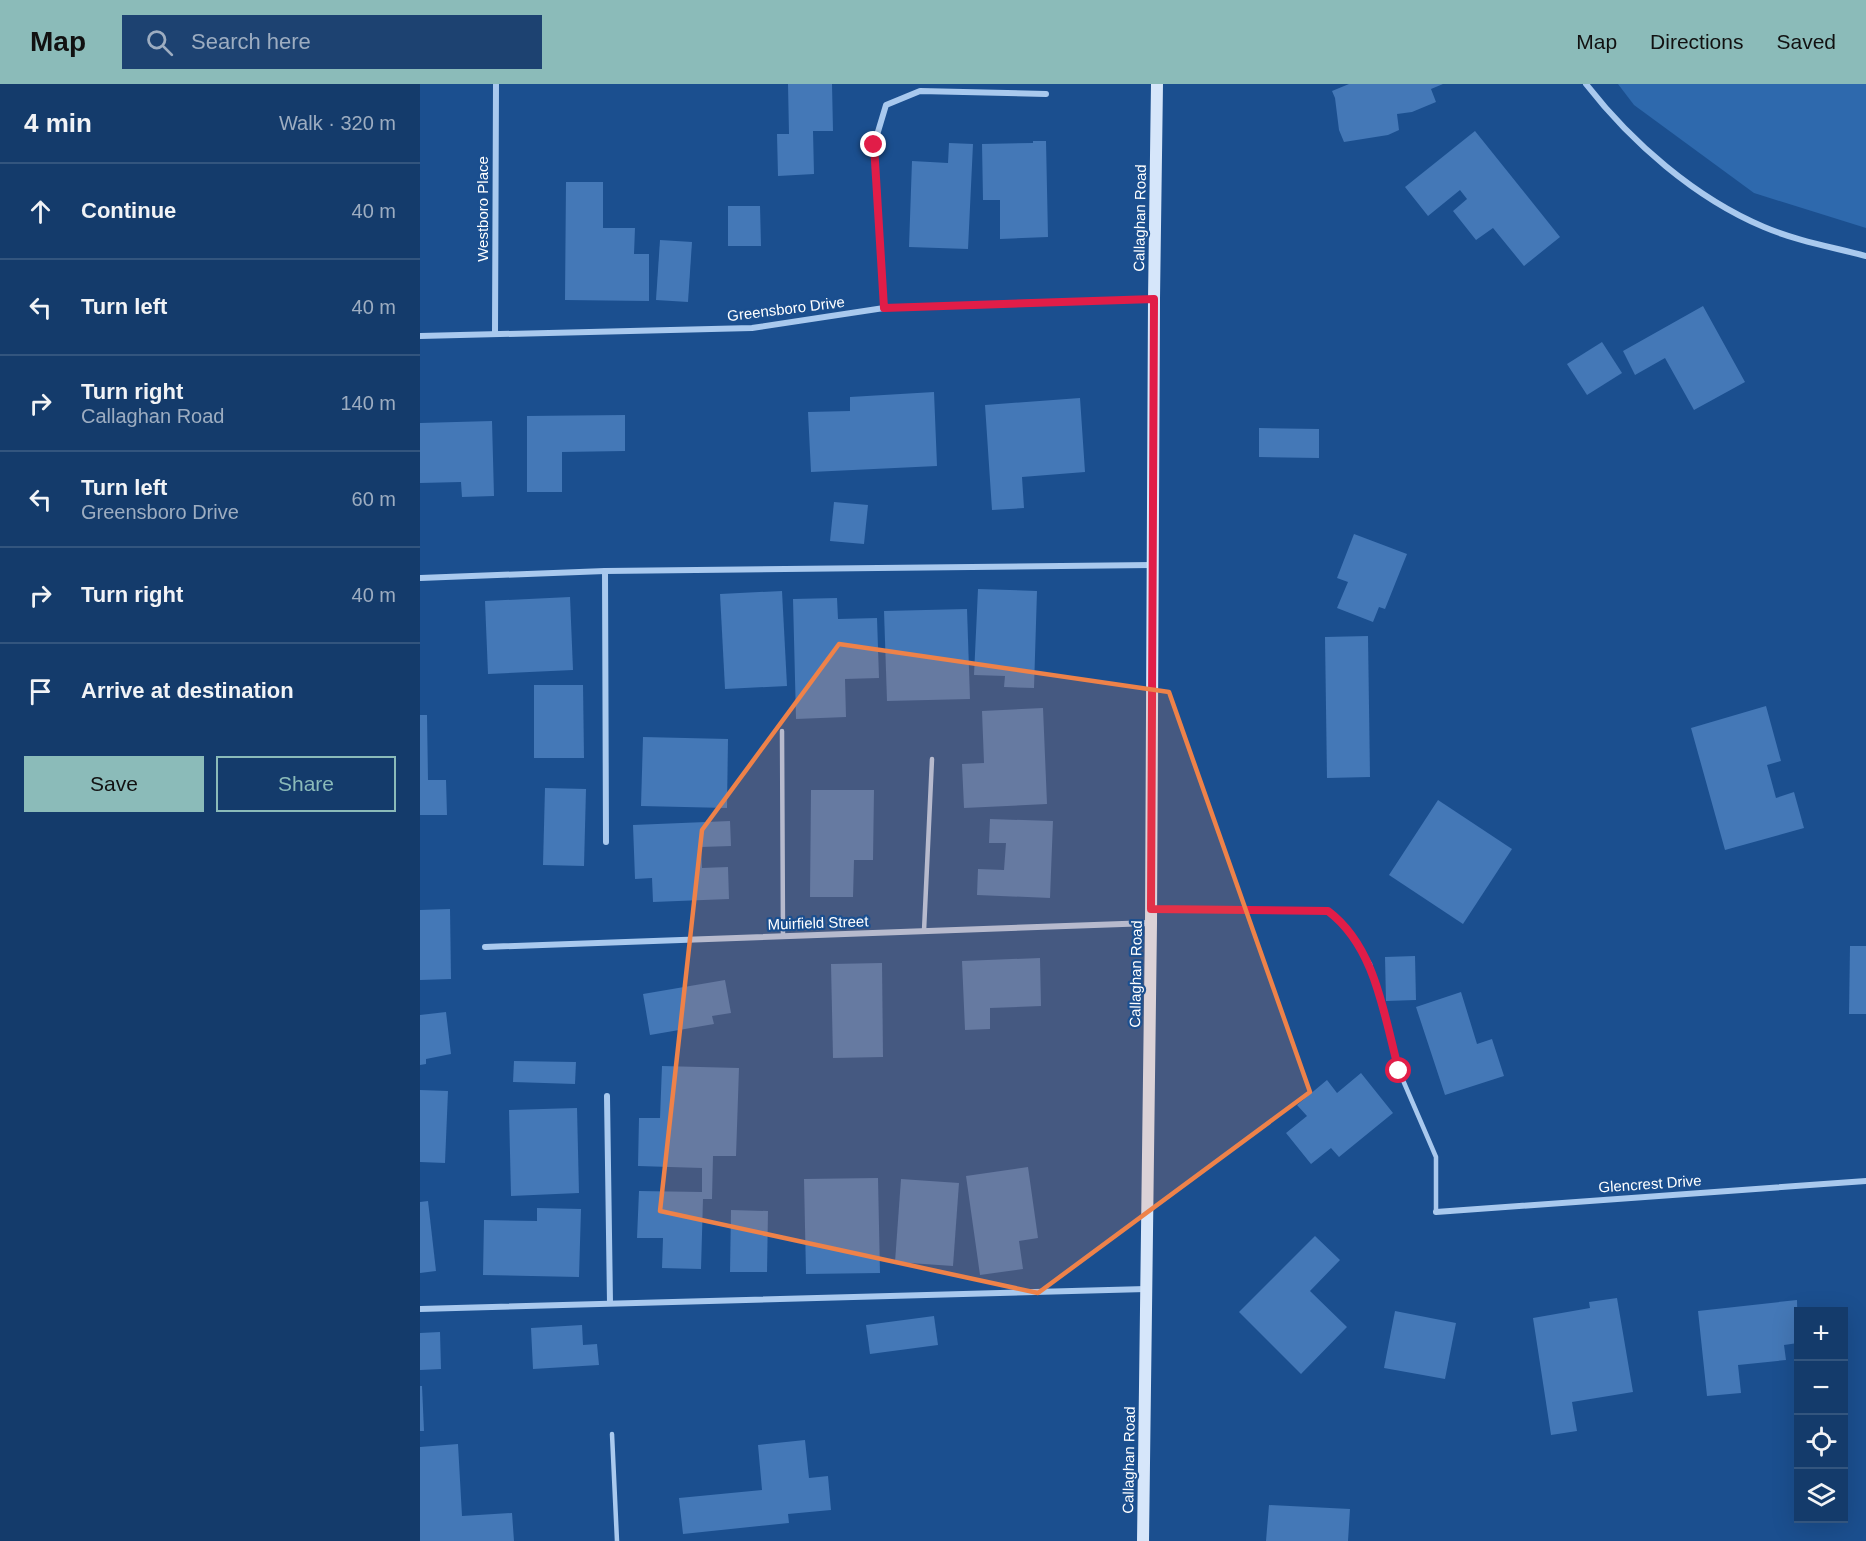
<!DOCTYPE html>
<html lang="en">
<head>
<meta charset="utf-8">
<style>
	:root { --surface:#143b6b; --page:#1d4271; --text:#f1f3f6; --muted:#9dadc1; --line:#33557e; --accent:#8bbbb9 }
	body { margin:0; font-family:Arial,sans-serif; background:var(--page); color:var(--text) }
	.controls { position:absolute; right:18px; bottom:18px; display:grid; overflow:hidden; border-radius:0px; box-shadow:0 6px 24px #0002 }
	.controls button { width:54px; height:54px; display:grid; place-items:center; padding:0; border:0; border-bottom:2px solid var(--line); background:var(--surface); color:var(--text); font:30px sans-serif }
	.stop { position:absolute; width:18px; height:18px; margin:-14px; border:4px solid #e11d48; border-radius:50%; background:#fff }
	.stop.end { background:#e11d48; border-color:#fff; box-shadow:0 2px 6px #0008 }
	.list { margin:0; padding:0; list-style:none }
	h2 { display:flex; justify-content:space-between; align-items:center; height:78px; margin:0; padding:0 24px; font-size:26px }
	h2 small { font-size:20px; font-weight:400; color:var(--muted) }
	.list li { display:grid; grid-template-columns:39px 1fr auto; gap:18px; align-items:center; box-sizing:border-box; height:96px; padding:0 24px; border-top:2px solid var(--line) }
	.list b { display:block; font-size:22px; white-space:nowrap }
	.list p { margin:0; font-size:20px; white-space:nowrap; color:var(--muted) }
	.list em { font-size:20px; font-style:normal; color:var(--muted) }
	.actions { display:flex; gap:12px; padding:18px 24px }
	.actions a { flex:1; padding:14px 0; border:2px solid var(--accent); border-radius:0px; text-align:center; font-size:21px; color:var(--accent) }
	.actions .main { background:var(--accent); color:#111 }
	.icon { flex:none; width:33px; height:33px; fill:none; stroke:currentColor; stroke-width:2; stroke-linecap:round; stroke-linejoin:round }
	.map { position:relative; flex:none; width:1446px; height:1457px; overflow:hidden }
	header { display:flex; align-items:center; gap:36px; box-sizing:border-box; height:84px; padding:0 30px; background:var(--accent); color:#111 }
	header strong { font-size:28px }
	nav { display:flex; gap:33px; margin-inline-start:auto; font-size:21px }
	.search { width:420px; height:54px; background:var(--page); display:flex; align-items:center; gap:15px; box-sizing:border-box; padding:0 21px; border-radius:0px; color:var(--muted); font-size:22px }
	main { display:flex }
	aside { flex:1; background:var(--surface) }
	.map>svg:first-child { display:block }
	.green { fill:#2e69ad }
	.building { fill:#4478b7 }
	.lines { fill:none; stroke-linecap:round; stroke-linejoin:round }
	.service { stroke:#a9c9ee; stroke-width:4.5 }
	.minor { stroke:#a9c9ee; stroke-width:6 }
	.secondary { stroke:#d6e6fa; stroke-width:12 }
	.route { stroke:#e11d48; stroke-width:8 }
	.marked { fill:#ee8249; fill-opacity:0.2; stroke:#ee8249; stroke-width:4.5; stroke-linejoin:round }
	.labels { text-anchor:middle; stroke-width:4.5; stroke-linejoin:round; paint-order:stroke }
	.street-label { font-size:15px; fill:#fff; stroke:#1b4f8f }
</style>
</head>
<body>
<header>
<strong>Map</strong>
<div class="search"><svg class="icon" aria-label="search" viewBox="0 0 24 24"><circle cx="10" cy="10" r="6"/><path d="M15 15l6 6"/></svg>Search here</div>
<nav><a>Map</a><a>Directions</a><a>Saved</a></nav>
</header>
<main>
<aside>
<h2>4 min<small>Walk · 320 m</small></h2>
<ul class="list">
<li><svg class="icon" aria-label="ahead" viewBox="0 0 24 24"><path d="M12 20V5M6 11l6-6 6 6"/></svg><div><b>Continue</b></div><em>40 m</em></li>
<li><svg class="icon" aria-label="left" viewBox="0 0 24 24"><path d="M17 20v-9H6M10 6l-5 5 5 5"/></svg><div><b>Turn left</b></div><em>40 m</em></li>
<li><svg class="icon" aria-label="right" viewBox="0 0 24 24"><path d="M7 20v-9h11M14 6l5 5-5 5"/></svg><div><b>Turn right</b><p>Callaghan Road</p></div><em>140 m</em></li>
<li><svg class="icon" aria-label="left" viewBox="0 0 24 24"><path d="M17 20v-9H6M10 6l-5 5 5 5"/></svg><div><b>Turn left</b><p>Greensboro Drive</p></div><em>60 m</em></li>
<li><svg class="icon" aria-label="right" viewBox="0 0 24 24"><path d="M7 20v-9h11M14 6l5 5-5 5"/></svg><div><b>Turn right</b></div><em>40 m</em></li>
<li><svg class="icon" aria-label="arrive" viewBox="0 0 24 24"><path d="M6 21V4h12l-3 4 3 4H6"/></svg><div><b>Arrive at destination</b></div></li>
</ul>
<div class="actions"><a class="main">Save</a><a>Share</a></div>
</aside>
<div class="map">
<svg width="1446" height="1457" viewBox="0 0 1446 1457">
	<rect width="100%" height="100%" fill="#1b4f8f"/>
	<polygon class="green" points="1198,0 1446,0 1446,144 1334,109 1214,21"/>
	<g class="building">
		<polygon points="368,0 412,0 413,47 393,47 394,90 358,92 357,50 369,50"/>
		<polygon points="929,0 1023,0 1011,5 1016,18 992,28 977,30 979,46 968,51 924,58 919,46 915,14 912,7"/>
		<polygon points="1055,47 1140,153 1104,182 1073,144 1056,156 1033,127 1047,115 1040,106 1008,132 985,103"/>
		<polygon points="613,57 626,57 628,153 580,155 580,116 563,116 562,60 613,59"/>
		<polygon points="529,59 553,60 548,165 489,163 492,77 528,79"/>
		<polygon points="146,98 183,98 183,144 215,144 214,170 229,170 229,217 145,216"/>
		<polygon points="308,122 340,122 341,162 308,162"/>
		<polygon points="240,156 272,158 268,218 236,216"/>
		<polygon points="1283,222 1325,298 1274,326 1245,274 1215,291 1203,267"/>
		<polygon points="1182,258 1202,289 1167,311 1147,280"/>
		<polygon points="514,308 517,382 391,388 388,328 430,327 430,313"/>
		<polygon points="660,314 665,388 602,393 604,424 572,426 565,321"/>
		<polygon points="205,331 205,367 142,368 142,408 107,408 107,332"/>
		<polygon points="72,337 74,412 42,413 41,398 0,399 0,339"/>
		<polygon points="839,344 899,345 899,374 839,373"/>
		<polygon points="414,418 448,421 444,460 410,457"/>
		<polygon points="934,450 987,470 965,525 959,523 953,538 917,524 928,498 917,494"/>
		<polygon points="558,505 617,507 614,604 584,603 585,592 554,591"/>
		<polygon points="362,507 367,602 305,605 300,510"/>
		<polygon points="150,513 153,586 68,590 65,517"/>
		<polygon points="417,514 418,535 457,534 459,594 425,595 426,633 376,635 373,515"/>
		<polygon points="547,525 550,615 467,617 464,527"/>
		<polygon points="948,552 950,693 907,694 905,553"/>
		<polygon points="114,601 163,601 164,674 114,674"/>
		<polygon points="1346,622 1361,677 1347,681 1356,714 1374,708 1384,744 1305,766 1271,644"/>
		<polygon points="623,624 627,720 544,724 542,680 564,679 562,627"/>
		<polygon points="0,631 7,631 8,696 26,696 27,731 0,731"/>
		<polygon points="223,653 308,655 307,724 221,722"/>
		<polygon points="125,704 166,705 164,782 123,781"/>
		<polygon points="391,706 454,706 453,776 434,776 433,813 390,813"/>
		<polygon points="1018,716 1092,765 1043,840 969,791"/>
		<polygon points="570,735 633,737 630,814 557,811 558,785 584,786 586,759 569,759"/>
		<polygon points="310,737 311,762 281,763 282,784 308,783 309,815 233,818 232,794 215,795 213,741"/>
		<polygon points="30,825 31,895 0,896 0,826"/>
		<polygon points="1430,862 1446,862 1446,930 1429,930"/>
		<polygon points="995,872 996,916 966,917 965,873"/>
		<polygon points="620,874 621,922 570,924 570,945 545,946 542,877"/>
		<polygon points="462,879 463,973 413,974 411,880"/>
		<polygon points="305,896 311,929 292,932 294,940 230,951 223,910"/>
		<polygon points="1041,908 1057,960 1072,955 1084,992 1025,1011 996,923"/>
		<polygon points="26,928 31,970 6,975 6,980 0,981 0,931"/>
		<polygon points="94,977 156,978 155,1000 93,998"/>
		<polygon points="242,982 319,984 316,1072 293,1072 292,1115 283,1115 281,1185 242,1184 243,1154 217,1154 219,1107 282,1108 282,1084 218,1082 219,1034 240,1034"/>
		<polygon points="941,989 973,1029 919,1073 911,1064 891,1080 866,1049 887,1032 877,1021 907,996 917,1009"/>
		<polygon points="0,1006 28,1007 25,1079 0,1078"/>
		<polygon points="157,1024 159,1109 91,1112 89,1026"/>
		<polygon points="608,1083 618,1154 599,1157 603,1185 560,1191 546,1092"/>
		<polygon points="458,1094 460,1189 386,1190 384,1095"/>
		<polygon points="481,1095 539,1099 533,1182 475,1178"/>
		<polygon points="8,1117 16,1187 0,1189 0,1118"/>
		<polygon points="117,1124 161,1125 159,1193 63,1191 64,1136 117,1137"/>
		<polygon points="311,1126 348,1127 347,1188 310,1188"/>
		<polygon points="895,1152 920,1176 890,1207 927,1243 881,1290 819,1228"/>
		<polygon points="1197,1214 1213,1308 1152,1318 1157,1347 1131,1351 1113,1234 1170,1224 1169,1218"/>
		<polygon points="1377,1216 1378,1259 1364,1261 1366,1276 1318,1281 1321,1309 1287,1312 1278,1227"/>
		<polygon points="975,1227 1036,1239 1025,1295 964,1284"/>
		<polygon points="514,1232 518,1261 450,1270 446,1241"/>
		<polygon points="162,1241 163,1261 177,1260 179,1281 113,1285 111,1244"/>
		<polygon points="20,1248 21,1285 0,1286 0,1249"/>
		<polygon points="0,1302 2,1302 4,1347 0,1347"/>
		<polygon points="385,1356 389,1394 408,1392 411,1426 368,1430 369,1439 263,1450 259,1414 342,1406 338,1361"/>
		<polygon points="38,1360 42,1432 92,1429 94,1457 0,1457 0,1363"/>
		<polygon points="849,1421 930,1425 928,1457 846,1457"/>
	</g>
	<g class="lines">
		<g class="service">
			<polyline points="362,647 363,852"/>
			<polyline points="731,825 908,827 921,837 950,880 979,987 1016,1073 1016,1128"/>
			<polyline points="504,847 512,675"/>
			<polyline points="192,1350 197,1457"/>
		</g>
		<g class="minor">
			<path d="M1166,0C1211,58 1275,114 1344,143C1377,157 1412,163 1446,172"/>
			<polyline points="464,224 454,61 466,21 500,7 626,10"/>
			<polyline points="75,250 76,0"/>
			<polyline points="0,252 332,244 464,224 734,215"/>
			<polyline points="185,487 186,758"/>
			<polyline points="0,494 185,487 732,481"/>
			<polyline points="65,863 731,839"/>
			<polyline points="187,1012 190,1219"/>
			<polyline points="1016,1128 1446,1097"/>
			<polyline points="0,1225 726,1205"/>
		</g>
		<polyline class="secondary" points="723,1457 731,839 734,215 737,0"/>
	</g>
	<g class="lines">
		<path class="route" d="M454,61L464,224L734,215L731,825L908,827C956,863 964,932 979,987"/>
	</g>
	<path class="marked" d="M419,560L749,608L890,1008L618,1209L240,1127L282,746Z"/>
	<g class="labels">
		<g class="street-label">
			<text transform="translate(63 125) rotate(-90)" y="5">Westboro Place</text>
			<text transform="translate(720 134) rotate(-89)" y="5">Callaghan Road</text>
			<text transform="translate(366 225) rotate(-7)" y="5">Greensboro Drive</text>
			<text transform="translate(398 839) rotate(-2)" y="5">Muirfield Street</text>
			<text transform="translate(716 890) rotate(-89)" y="5">Callaghan Road</text>
			<text transform="translate(1230 1100) rotate(-4)" y="5">Glencrest Drive</text>
			<text transform="translate(709 1376) rotate(-89)" y="5">Callaghan Road</text>
		</g>
	</g>
</svg>
<div class="controls">
<button>+</button>
<button>−</button>
<button><svg class="icon" aria-label="locate" viewBox="0 0 24 24"><circle cx="12" cy="12" r="6"/><path d="M12 2v4M12 18v4M2 12h4M18 12h4"/></svg></button>
<button><svg class="icon" aria-label="layers" viewBox="0 0 24 24"><path d="M12 4l9 5-9 5-9-5zM3 14l9 5 9-5"/></svg></button>
</div>
<div class="stop" style="left:979px;top:987px"></div>
<div class="stop end" style="left:454px;top:61px"></div>
</div>
</main>
</body>
</html>
